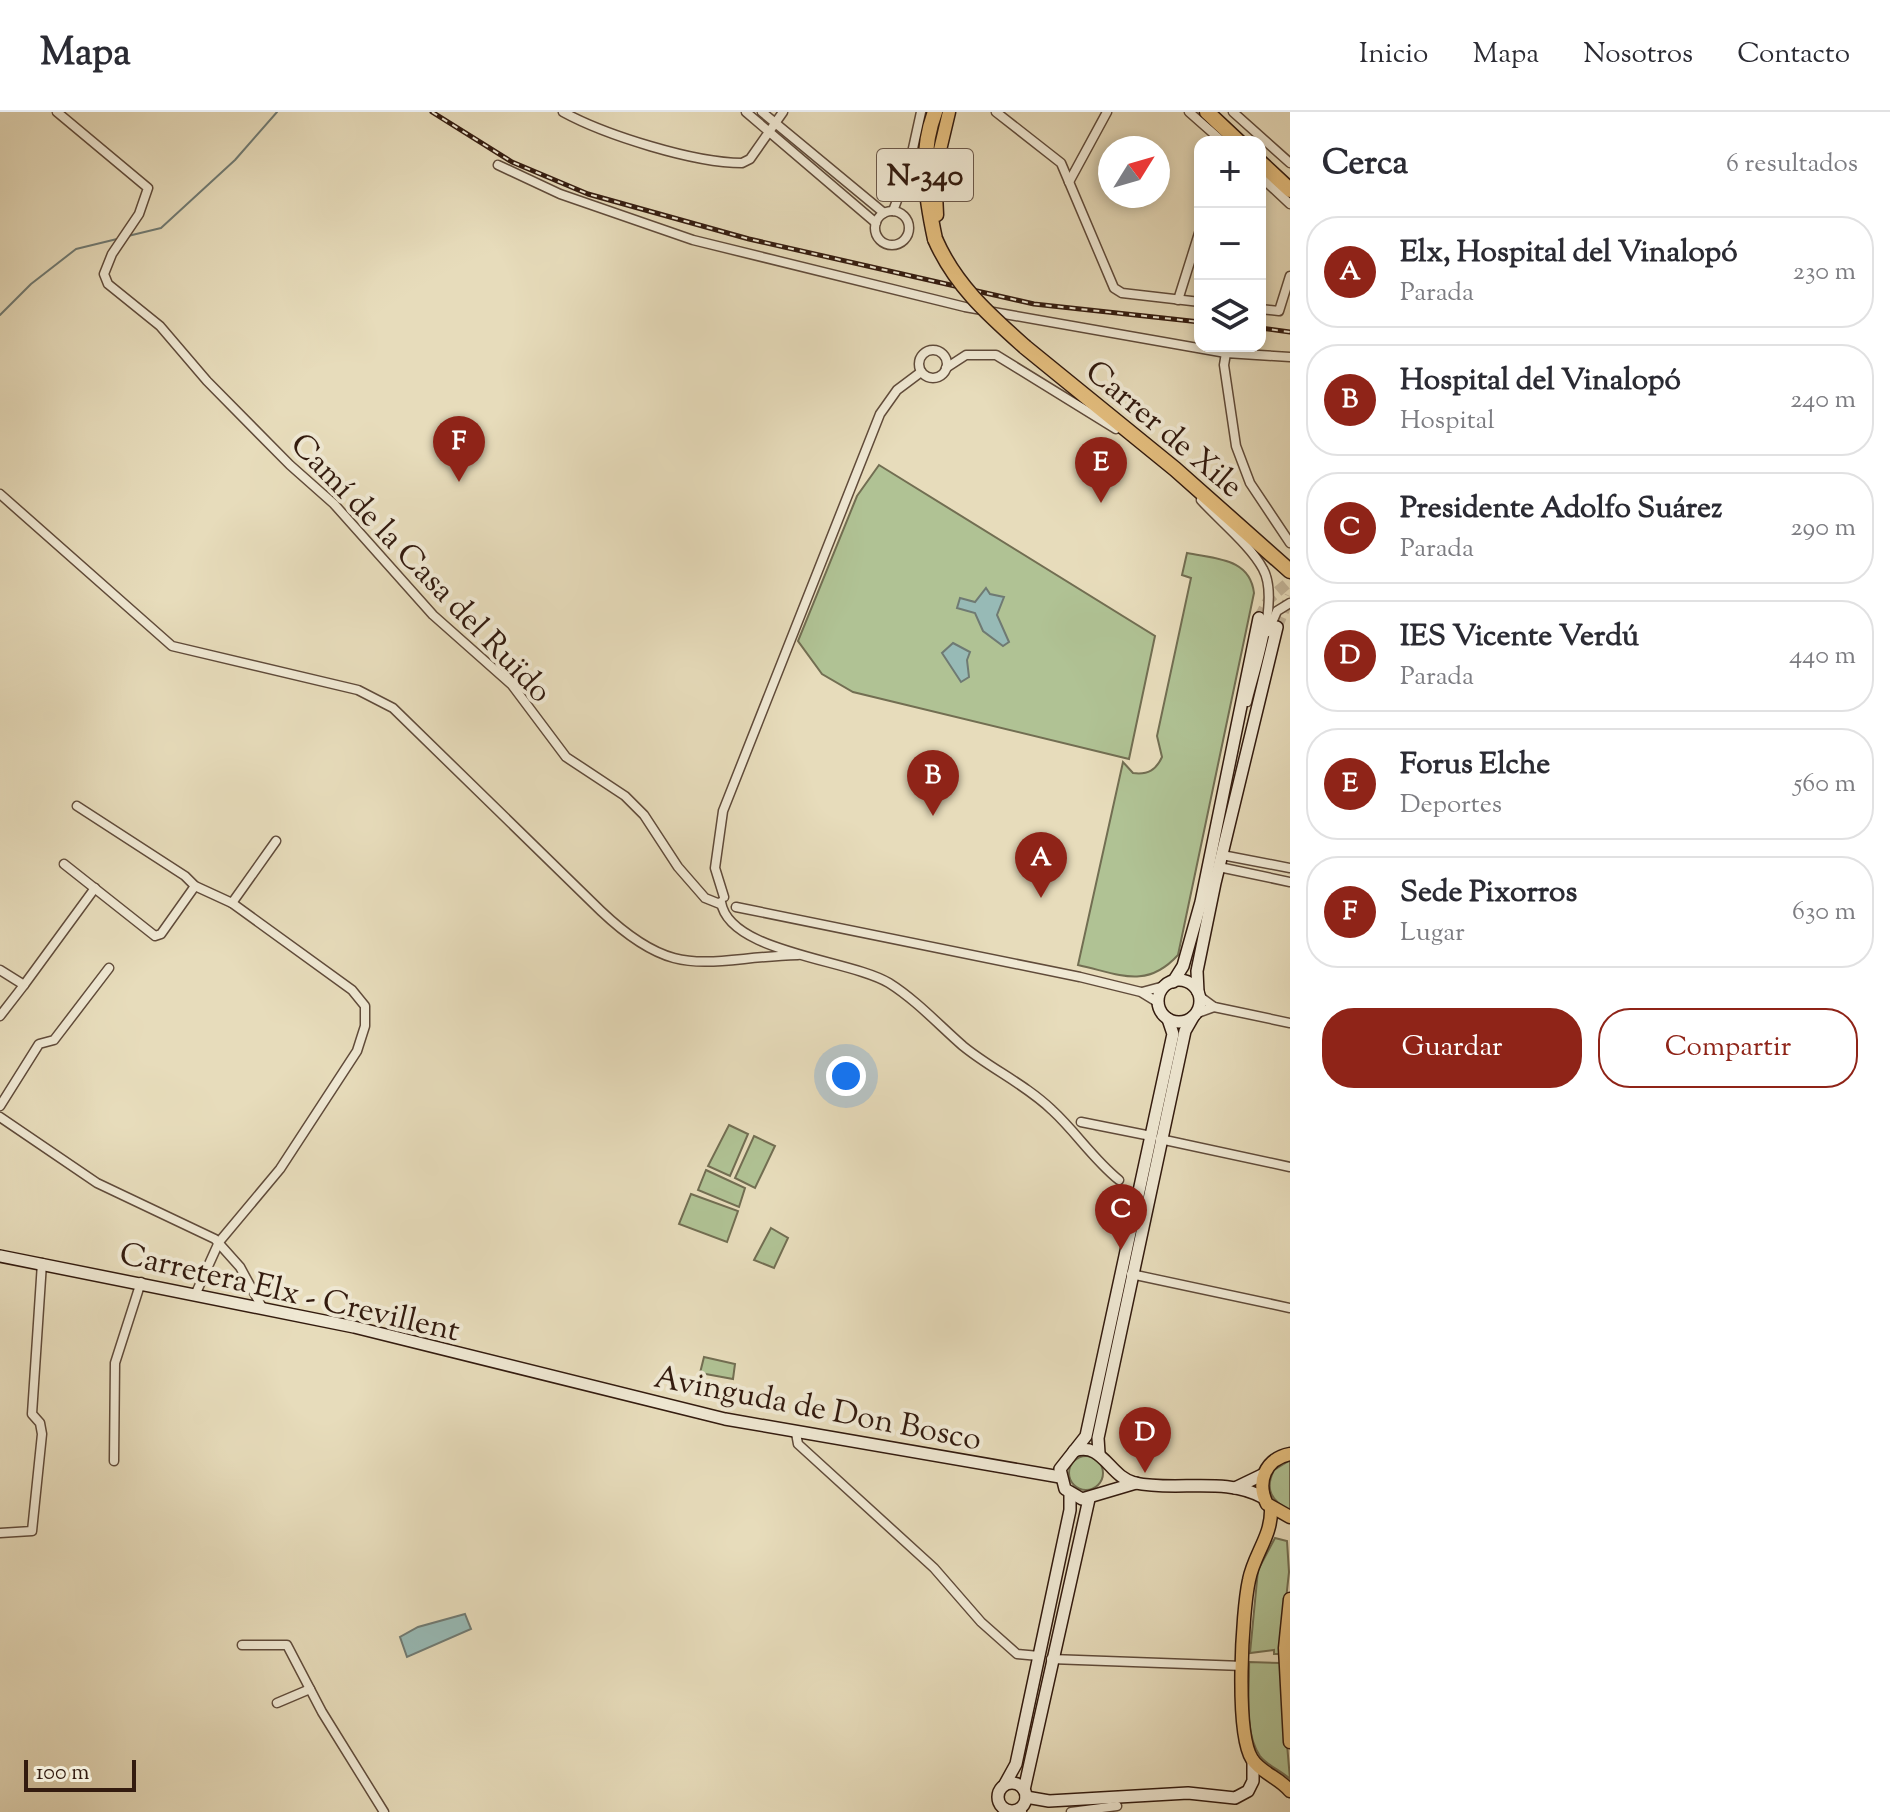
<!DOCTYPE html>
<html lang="es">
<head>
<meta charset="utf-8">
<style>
	:root { --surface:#fff; --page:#f2f2f3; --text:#2b2b33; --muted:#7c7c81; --line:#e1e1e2; --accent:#8f2418 }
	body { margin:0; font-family:"Sorts Mill Goudy",serif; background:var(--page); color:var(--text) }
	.controls { position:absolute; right:24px; top:24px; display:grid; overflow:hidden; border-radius:16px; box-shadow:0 4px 12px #0003 }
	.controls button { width:72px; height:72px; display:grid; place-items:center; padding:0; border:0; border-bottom:2px solid var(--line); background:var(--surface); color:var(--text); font:40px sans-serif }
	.compass { position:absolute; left:1098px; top:24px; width:72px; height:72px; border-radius:50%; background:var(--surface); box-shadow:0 4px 12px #0003; rotate:53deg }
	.scale { position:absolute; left:24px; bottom:20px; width:112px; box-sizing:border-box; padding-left:8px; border:4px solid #331b0f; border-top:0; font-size:22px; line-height:28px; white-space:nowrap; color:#331b0f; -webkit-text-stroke:6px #efe8d3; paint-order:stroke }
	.you { position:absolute; left:846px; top:964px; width:28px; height:28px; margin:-20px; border:6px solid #fff; border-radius:50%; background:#1a73e8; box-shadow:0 0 0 12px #1a73e833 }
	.badge { display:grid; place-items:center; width:52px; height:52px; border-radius:50%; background:var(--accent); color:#fff; font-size:26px; font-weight:700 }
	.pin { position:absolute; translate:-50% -66px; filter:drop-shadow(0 2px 4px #0008) }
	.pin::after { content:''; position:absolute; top:42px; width:28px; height:24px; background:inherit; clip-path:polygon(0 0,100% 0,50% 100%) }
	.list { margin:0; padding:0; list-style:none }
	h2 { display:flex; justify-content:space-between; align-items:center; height:104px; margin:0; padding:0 32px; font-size:34px }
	h2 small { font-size:26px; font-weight:400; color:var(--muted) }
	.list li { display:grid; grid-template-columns:52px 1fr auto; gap:24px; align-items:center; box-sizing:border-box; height:112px; margin:0 16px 16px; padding:0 16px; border:2px solid var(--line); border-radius:32px }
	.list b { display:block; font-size:30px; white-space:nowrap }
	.list p { margin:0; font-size:26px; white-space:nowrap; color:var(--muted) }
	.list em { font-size:26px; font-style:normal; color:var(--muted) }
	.actions { display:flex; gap:16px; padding:24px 32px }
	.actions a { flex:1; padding:18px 0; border:2px solid var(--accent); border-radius:32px; text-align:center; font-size:28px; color:var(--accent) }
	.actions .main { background:var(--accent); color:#fff }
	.icon { flex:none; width:44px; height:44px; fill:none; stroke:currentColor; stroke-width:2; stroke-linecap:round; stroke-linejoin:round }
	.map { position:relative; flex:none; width:1290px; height:1700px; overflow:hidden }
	header { display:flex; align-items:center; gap:48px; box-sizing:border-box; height:112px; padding:0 40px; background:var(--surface); border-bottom:2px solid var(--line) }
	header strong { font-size:38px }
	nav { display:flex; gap:44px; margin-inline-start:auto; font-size:28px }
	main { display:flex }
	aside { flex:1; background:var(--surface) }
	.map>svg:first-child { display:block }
	.green { fill:#b0c294; stroke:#726e52; stroke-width:2 }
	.water { fill:#97bab6; stroke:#6f7a73; stroke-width:2 }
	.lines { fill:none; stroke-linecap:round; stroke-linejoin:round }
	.stream { stroke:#6f7a73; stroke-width:2 }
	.secondary-tunnel { stroke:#c3b599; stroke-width:11; stroke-dasharray:11 5.5; stroke-linecap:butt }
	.street-casing { stroke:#604b3a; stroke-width:11 }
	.secondary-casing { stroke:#331b0f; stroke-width:14 }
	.primary-casing { stroke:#331b0f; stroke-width:15 }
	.highway-casing { stroke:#331b0f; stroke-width:17 }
	.street { stroke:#efe8d3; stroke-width:8 }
	.secondary { stroke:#efe8d3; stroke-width:11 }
	.primary { stroke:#e4be7e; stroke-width:12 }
	.highway { stroke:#e4be7e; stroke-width:14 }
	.rail-casing { stroke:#331b0f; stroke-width:5 }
	.rail { stroke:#efe8d3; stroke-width:2; stroke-dasharray:6; stroke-linecap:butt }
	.highway-bridge-casing { stroke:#331b0f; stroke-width:17; stroke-linecap:butt }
	.highway-bridge { stroke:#e4be7e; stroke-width:14 }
	.labels { text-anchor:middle; stroke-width:8; stroke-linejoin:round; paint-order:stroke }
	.shield { fill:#efe8d3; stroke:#6b584a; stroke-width:2 }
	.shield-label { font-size:30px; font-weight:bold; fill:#331b0f }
	.street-label { font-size:32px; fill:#331b0f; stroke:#efe8d3 }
</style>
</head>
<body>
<header>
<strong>Mapa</strong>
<nav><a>Inicio</a><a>Mapa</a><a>Nosotros</a><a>Contacto</a></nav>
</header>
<main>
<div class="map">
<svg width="1290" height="1700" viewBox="0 0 1290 1700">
	<rect width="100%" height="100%" fill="#e7dcbb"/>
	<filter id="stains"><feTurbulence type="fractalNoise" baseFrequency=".0025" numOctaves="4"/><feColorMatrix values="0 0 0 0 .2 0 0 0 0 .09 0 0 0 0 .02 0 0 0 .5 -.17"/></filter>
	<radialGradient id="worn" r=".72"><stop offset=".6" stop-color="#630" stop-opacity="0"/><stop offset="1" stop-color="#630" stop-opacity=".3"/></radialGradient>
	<g class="green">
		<polygon points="879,353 1155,524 1129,647 853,580 822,562 798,529 857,384"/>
		<path d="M1187,441C1216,447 1250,446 1254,481L1178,843C1146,878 1119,862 1078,853L1123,650L1133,661C1148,663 1156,658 1162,645L1157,624L1191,466L1182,463Z"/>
		<polygon points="729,1013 748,1022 730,1064 708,1054"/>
		<polygon points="754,1024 775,1034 755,1076 735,1066"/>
		<polygon points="706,1058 745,1076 739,1095 698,1078"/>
		<polygon points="691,1082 738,1099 727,1130 679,1112"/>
		<polygon points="771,1116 788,1126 774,1156 754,1148"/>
		<polygon points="704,1245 735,1252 733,1267 700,1261"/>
		<circle cx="1086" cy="1361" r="17"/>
		<path d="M1290,1348V1399C1272,1389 1264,1378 1274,1358Z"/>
		<polygon points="1275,1426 1287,1429 1289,1460 1280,1542 1274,1542 1274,1538 1250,1541 1258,1458"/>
		<path d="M1249,1550L1280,1551L1290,1667C1280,1658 1268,1654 1260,1644C1243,1620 1250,1577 1249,1550Z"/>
	</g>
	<g class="water">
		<polygon points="986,476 990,482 1004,485 997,503 1009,530 1003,534 983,519 975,501 957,496 960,486 975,490"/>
		<polygon points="953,531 970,540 967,548 969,565 961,570 942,541"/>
		<polygon points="465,1502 471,1517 407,1545 400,1525 418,1515"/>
	</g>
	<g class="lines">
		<g class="stream">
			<polyline points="128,124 161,116 235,48 277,0"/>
			<polyline points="0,203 31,172 76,137 117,127"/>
		</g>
		<g class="secondary-tunnel">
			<polyline points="1259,506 1269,487 1290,469"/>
			<polyline points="1277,515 1290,484"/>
		</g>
		<defs>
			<g id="street">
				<polyline points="57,0 148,76 139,102 112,142 104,162 108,172 160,214 207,269 290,353 334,392 433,503 512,573 566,645 625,684 644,703 678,755 705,786 720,792"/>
				<path d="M563,0C605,23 694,51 742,51L750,47L783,0"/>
				<polyline points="746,0 876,111"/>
				<polyline points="762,0 884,101"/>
				<polyline points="996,0 1061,51 1114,176 1122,181 1200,190"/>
				<polyline points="1189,0 1223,30"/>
				<polyline points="1233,0 1290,51"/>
				<polyline points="498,53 560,82 693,128 965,195 1226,241"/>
				<polyline points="1260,64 1290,92"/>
				<polyline points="1069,70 1107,0"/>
				<polyline points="893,99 908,59 921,0"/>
				<circle cx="892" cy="116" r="17"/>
				<polyline points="1178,188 1200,118"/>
				<polyline points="1260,197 1279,199 1290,164"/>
				<circle cx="933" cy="252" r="14"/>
				<polyline points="1290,245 1226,241 1224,253 1236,334 1250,371 1290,431"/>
				<polyline points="946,256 966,243 996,243 1116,317"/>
				<path d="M0,382L172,534L358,578L393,596L601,799C677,871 703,846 798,843"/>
				<path d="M1201,388C1219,408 1251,434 1263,457C1280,487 1255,557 1247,590"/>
				<polyline points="1268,520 1277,499 1290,491"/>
				<polyline points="77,694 185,764 195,774 232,791 352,878 365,894 365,914 357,939 280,1057 219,1130 196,1181"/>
				<polyline points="1222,743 1290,756"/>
				<polyline points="64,752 155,824 161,822 195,774"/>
				<polyline points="1219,755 1290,770"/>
				<polyline points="724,785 715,756 723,699 880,302 897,278 921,260"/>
				<path d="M721,790C729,841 849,847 889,871C916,888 939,913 963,934C991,957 1025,972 1052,998C1076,1020 1093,1047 1119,1068"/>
				<polyline points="232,791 276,729"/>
				<polyline points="736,795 1080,865 1141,880 1159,891"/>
				<polyline points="0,858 24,873 95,776"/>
				<polyline points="1142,880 1168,873"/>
				<polyline points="1199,884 1214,895 1290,911"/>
				<polyline points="1195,902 1214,895"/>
				<polyline points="0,904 24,873"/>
				<polyline points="0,994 39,932 54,928 109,856"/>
				<polyline points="0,1005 97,1071 215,1127 240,1155 263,1197"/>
				<polyline points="1081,1010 1151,1024"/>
				<polyline points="1160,1027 1290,1055"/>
				<polyline points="1131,1162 1290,1196"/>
				<polyline points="796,1321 798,1332 934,1456 981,1510 1017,1542 1039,1544"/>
				<polyline points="114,1349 115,1251 141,1170"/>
				<polyline points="0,1421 32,1419 42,1322 40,1311 32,1302 42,1151"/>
				<polyline points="242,1533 287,1533 322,1600 384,1700"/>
				<polyline points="1051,1547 1243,1554"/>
				<polyline points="277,1591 310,1577"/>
				<polyline points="1020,1696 1022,1700"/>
				<polyline points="1071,1700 1117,1694"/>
			</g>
			<g id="secondary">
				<circle cx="1179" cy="889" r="21"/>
				<polyline points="1173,870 1183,854 1201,790 1259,506"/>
				<polyline points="1198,880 1197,859 1215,771 1277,515"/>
				<polyline points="0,1144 354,1215 725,1307 1060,1365"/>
				<path d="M1074,1339C1103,1329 1109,1365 1135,1371C1176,1380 1226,1364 1264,1386"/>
				<polyline points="1099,1341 1098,1326 1185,919 1193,905"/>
				<polyline points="1136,1371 1082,1387 1065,1377 1060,1357 1086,1324 1173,922 1168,907"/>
				<polyline points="1235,1376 1264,1362"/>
				<circle cx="1012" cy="1685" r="14"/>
				<polyline points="1005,1672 1016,1652 1070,1398 1070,1382"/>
				<polyline points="1024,1678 1089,1387"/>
				<polyline points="1026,1685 1049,1689 1188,1681 1235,1686 1248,1679 1253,1669 1253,1648"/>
			</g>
			<g id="primary">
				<polyline points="937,103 935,59 949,0"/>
				<path d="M1290,1342C1265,1347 1256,1370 1267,1392L1290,1405"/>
				<path d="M1271,1397C1272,1424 1254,1442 1249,1468C1242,1500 1235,1620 1252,1647C1261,1661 1280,1666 1290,1679"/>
				<polyline points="1290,1487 1285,1536 1290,1630"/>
			</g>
			<g id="highway">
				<path d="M935,0C919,41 926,85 935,127"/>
				<polyline points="1207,0 1239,30"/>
				<polyline points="1260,50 1290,78"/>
				<polyline points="1025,235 1175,357 1290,459"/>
			</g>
		</defs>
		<use href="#street" class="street-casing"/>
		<use href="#secondary" class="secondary-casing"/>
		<use href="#primary" class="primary-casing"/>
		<use href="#highway" class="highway-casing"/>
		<use href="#street" class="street"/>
		<use href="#secondary" class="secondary"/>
		<use href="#primary" class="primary"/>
		<use href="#highway" class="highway"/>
		<defs>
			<g id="rail">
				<polyline points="432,0 512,50 588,82 749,127 1034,192 1200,210"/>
				<polyline points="1260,216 1290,220"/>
			</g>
		</defs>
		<use href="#rail" class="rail-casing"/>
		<use href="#rail" class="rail"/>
		<defs>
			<path id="highway-bridge" d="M935,127C955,173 988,202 1025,235"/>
		</defs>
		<use href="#highway-bridge" class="highway-bridge-casing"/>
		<use href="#highway-bridge" class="highway-bridge"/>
	</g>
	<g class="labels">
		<rect class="shield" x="877" y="37" width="96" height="52" rx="6"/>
		<g class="shield-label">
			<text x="925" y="73">N-340</text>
		</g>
		<g class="street-label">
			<text transform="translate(1165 316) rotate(40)" y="11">Carrer de Xile</text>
			<text transform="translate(422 455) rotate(46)" y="11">Camí de la Casa del Ruïdo</text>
			<text transform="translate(290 1179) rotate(13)" y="11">Carretera Elx - Crevillent</text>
			<text transform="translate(818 1295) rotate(11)" y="11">Avinguda de Don Bosco</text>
		</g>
	</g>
	<rect width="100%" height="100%" filter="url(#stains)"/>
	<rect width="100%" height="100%" fill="url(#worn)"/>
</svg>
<div class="controls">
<button>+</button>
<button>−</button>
<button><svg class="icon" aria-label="layers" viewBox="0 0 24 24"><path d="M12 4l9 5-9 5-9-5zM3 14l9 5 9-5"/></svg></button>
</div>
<svg class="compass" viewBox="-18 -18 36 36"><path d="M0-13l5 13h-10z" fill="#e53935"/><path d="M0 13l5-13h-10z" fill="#7c7c81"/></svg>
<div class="scale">100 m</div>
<div class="you"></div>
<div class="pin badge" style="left:1041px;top:786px">A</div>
<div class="pin badge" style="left:933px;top:704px">B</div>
<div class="pin badge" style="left:1121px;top:1138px">C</div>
<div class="pin badge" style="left:1145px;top:1361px">D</div>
<div class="pin badge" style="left:1101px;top:391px">E</div>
<div class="pin badge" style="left:459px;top:370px">F</div>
</div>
<aside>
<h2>Cerca<small>6 resultados</small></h2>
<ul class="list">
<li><span class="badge">A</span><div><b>Elx, Hospital del Vinalopó</b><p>Parada</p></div><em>230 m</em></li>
<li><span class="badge">B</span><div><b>Hospital del Vinalopó</b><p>Hospital</p></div><em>240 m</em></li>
<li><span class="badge">C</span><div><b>Presidente Adolfo Suárez</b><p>Parada</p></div><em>290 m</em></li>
<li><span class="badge">D</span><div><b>IES Vicente Verdú</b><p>Parada</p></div><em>440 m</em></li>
<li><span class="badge">E</span><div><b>Forus Elche</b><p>Deportes</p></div><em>560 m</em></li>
<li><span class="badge">F</span><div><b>Sede Pixorros</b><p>Lugar</p></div><em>630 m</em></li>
</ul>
<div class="actions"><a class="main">Guardar</a><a>Compartir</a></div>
</aside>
</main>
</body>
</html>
